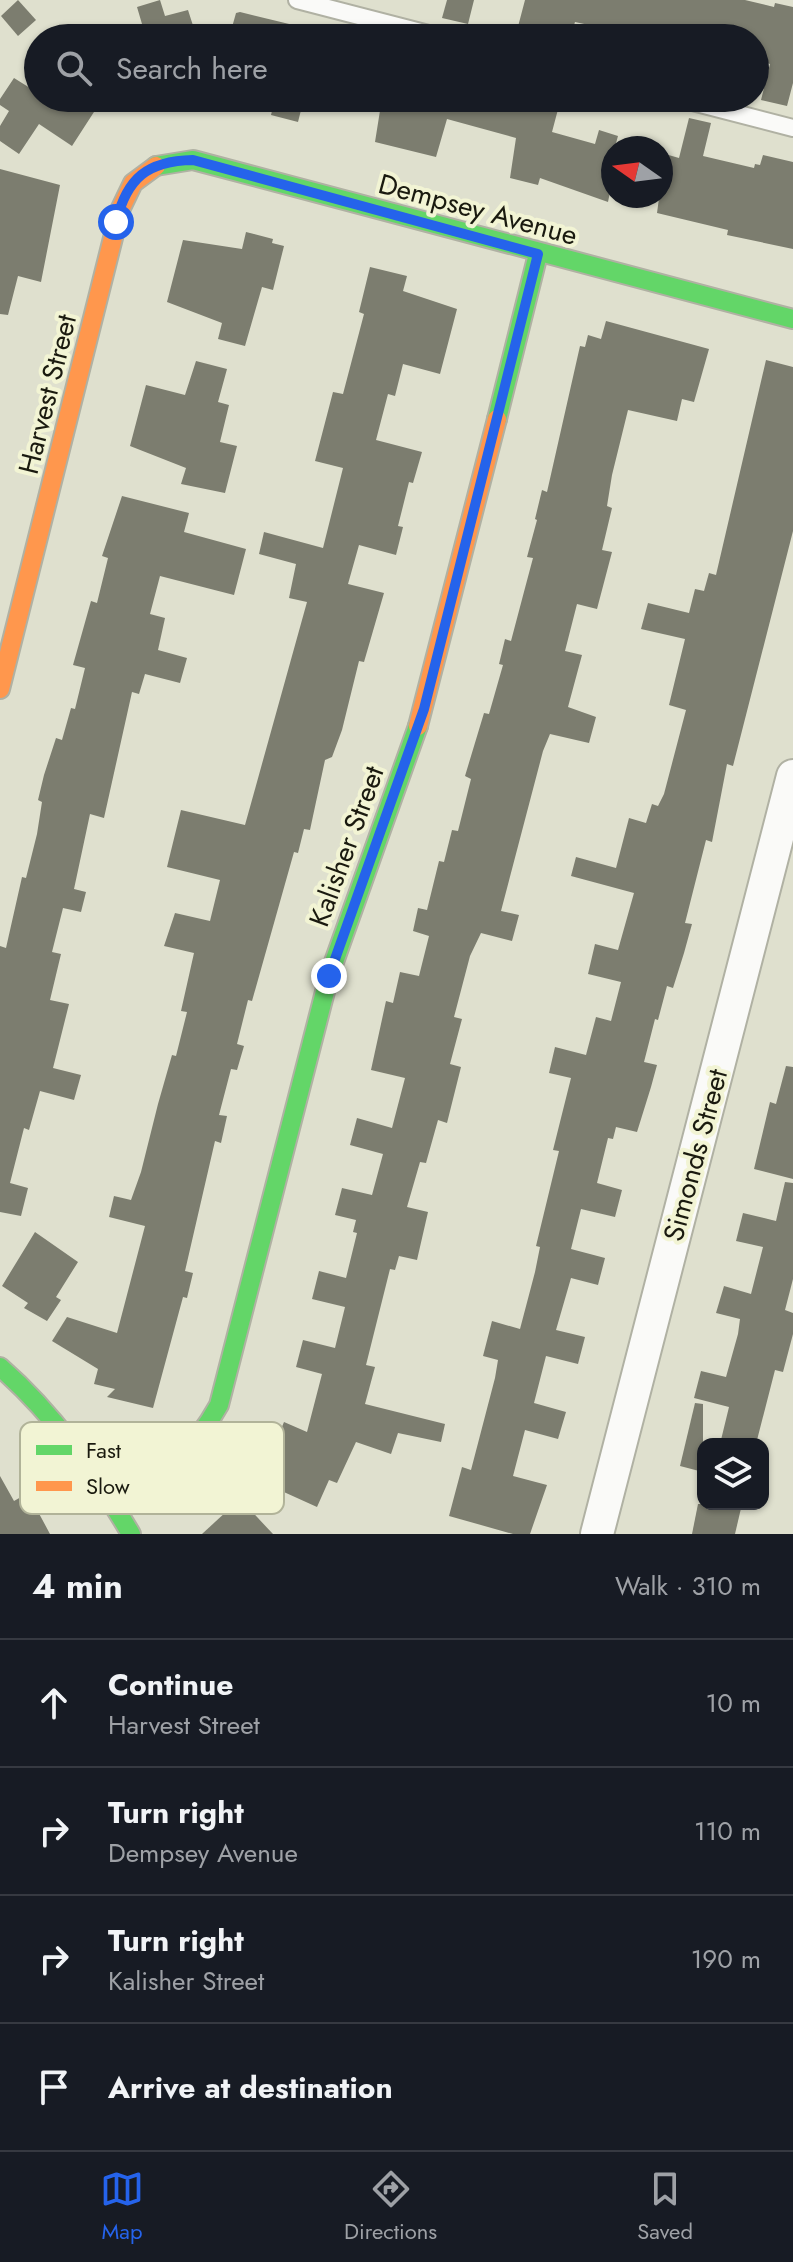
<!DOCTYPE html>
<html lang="en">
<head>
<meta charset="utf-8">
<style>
	:root { --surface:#171b24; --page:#20242c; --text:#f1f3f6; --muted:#9ea1a6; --line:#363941; --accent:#2563eb }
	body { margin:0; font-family:Jost,sans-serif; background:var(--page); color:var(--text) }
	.controls { position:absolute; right:24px; bottom:24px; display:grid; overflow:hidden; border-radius:16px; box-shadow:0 2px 6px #0004 }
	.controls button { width:72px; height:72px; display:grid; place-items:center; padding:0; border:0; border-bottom:2px solid var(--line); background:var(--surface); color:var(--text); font:40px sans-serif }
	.compass { position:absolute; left:601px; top:136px; width:72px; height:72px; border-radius:50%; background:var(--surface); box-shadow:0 2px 6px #0004; rotate:284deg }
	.stop { position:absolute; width:24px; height:24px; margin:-18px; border:6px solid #2563eb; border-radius:50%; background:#fff }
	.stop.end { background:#2563eb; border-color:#fff; box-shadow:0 2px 8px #0008 }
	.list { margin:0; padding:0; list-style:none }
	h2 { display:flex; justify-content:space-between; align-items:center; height:104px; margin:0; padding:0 32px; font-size:34px }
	h2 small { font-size:26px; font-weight:400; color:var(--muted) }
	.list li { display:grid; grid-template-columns:52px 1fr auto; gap:24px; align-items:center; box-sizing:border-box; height:128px; padding:0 32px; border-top:2px solid var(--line) }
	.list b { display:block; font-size:30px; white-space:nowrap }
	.list p { margin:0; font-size:26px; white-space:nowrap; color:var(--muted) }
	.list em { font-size:26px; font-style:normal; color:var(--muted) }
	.icon { flex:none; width:44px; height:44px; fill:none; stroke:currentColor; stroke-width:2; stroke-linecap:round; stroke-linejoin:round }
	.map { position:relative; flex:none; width:793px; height:1534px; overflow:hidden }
	.search { position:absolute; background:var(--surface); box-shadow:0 2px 6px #0004; left:24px; right:24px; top:24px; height:88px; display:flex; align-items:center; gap:20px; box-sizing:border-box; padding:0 28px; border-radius:44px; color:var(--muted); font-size:30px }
	.sheet { height:616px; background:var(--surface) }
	nav { display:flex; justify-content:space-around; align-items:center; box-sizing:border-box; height:112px; border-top:2px solid var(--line); background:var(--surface); font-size:22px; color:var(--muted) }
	nav a { display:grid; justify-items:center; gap:4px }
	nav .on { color:var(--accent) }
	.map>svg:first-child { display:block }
	.building { fill:#7c7d6f }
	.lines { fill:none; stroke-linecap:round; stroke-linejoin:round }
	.lane-casing { stroke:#b0b1a3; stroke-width:20 }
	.street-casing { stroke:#b0b1a3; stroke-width:36 }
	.fast-casing { stroke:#b0b1a3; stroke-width:22 }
	.slow-casing { stroke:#b0b1a3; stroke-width:22 }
	.lane { stroke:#fafaf8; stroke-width:16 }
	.street { stroke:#fafaf8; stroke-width:32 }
	.fast { stroke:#63d668; stroke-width:18 }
	.slow { stroke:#ff974d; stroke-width:18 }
	.route { stroke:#2563eb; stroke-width:10 }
	.labels { text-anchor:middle; stroke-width:8; stroke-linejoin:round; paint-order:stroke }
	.street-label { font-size:28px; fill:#1a1a0f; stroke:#f2f4d4 }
	.key { fill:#f2f4d4; stroke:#b1b399; stroke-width:2 }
	.key-label { font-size:22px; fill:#1a1a0f }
</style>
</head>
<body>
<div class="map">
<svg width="793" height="1534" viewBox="0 0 793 1534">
	<rect width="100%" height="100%" fill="#dfe0ce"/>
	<g class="building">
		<polygon points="18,0 36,20 18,36 1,16"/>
		<polygon points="160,0 165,16 188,10 197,38 112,38 112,33 142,24 137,7"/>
		<polygon points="447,0 474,0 468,24 442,18"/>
		<polygon points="525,0 745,0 774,7 775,3 793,7 793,83 787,106 761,100 770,64 760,61 762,51 755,49 755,38 625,38 626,33 575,22 570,38 515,38"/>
		<polygon points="240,12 314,30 313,38 229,38 236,13"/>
		<polygon points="14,78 38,93 38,98 51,101 53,98 103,98 72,146 39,124 19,154 0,141 0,126 9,111 0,105 0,99"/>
		<polygon points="275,98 304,98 298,122 271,115"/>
		<polygon points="382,98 561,98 552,132 595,144 599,130 618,136 607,176 613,177 608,202 540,178 538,185 510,178 516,138 447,119 436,157 375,142"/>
		<polygon points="689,118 711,123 703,156 754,168 755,164 760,165 763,155 793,162 793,249 727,235 728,230 657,213 665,154 679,158"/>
		<polygon points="0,169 60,185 41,282 18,276 8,315 0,314"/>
		<polygon points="246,232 273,239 272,243 284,246 273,290 262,287 245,346 218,339 222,323 167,302 183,240 242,249"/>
		<polygon points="370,267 407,276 403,291 457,309 440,374 403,364 395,396 388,394 376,440 422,452 413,483 409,482 398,526 403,527 396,555 359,545 348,584 384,593 364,662 359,661 342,730 332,757 325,760 310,830 304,829 298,853 294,852 252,1001 248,1000 237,1044 244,1046 237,1070 231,1069 219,1115 227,1116 221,1143 215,1141 185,1271 193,1273 187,1298 183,1297 153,1408 107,1397 115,1389 94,1384 98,1369 52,1341 67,1317 117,1333 145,1226 109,1217 114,1196 131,1200 141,1172 158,1104 172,1055 176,1056 187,1012 181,1011 194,953 164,946 175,913 210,921 220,880 167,867 181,810 245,825 307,602 289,598 296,564 259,554 264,532 323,548 343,468 315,461 333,392 343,394 364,314 359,312"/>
		<polygon points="606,321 709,349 694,402 682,399 677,421 628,410 612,475 607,506 612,508 602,550 612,552 597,609 577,604 565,651 582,655 568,707 596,717 589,743 550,734 543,751 501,911 519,915 512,941 481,933 470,956 454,1017 462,1019 450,1064 461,1067 447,1123 438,1120 426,1163 420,1162 407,1207 428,1212 417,1260 399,1256 395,1270 390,1269 366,1365 375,1367 365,1404 445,1424 441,1442 398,1433 391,1454 356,1442 337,1483 329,1480 317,1507 253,1478 266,1449 272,1451 284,1422 307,1432 322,1374 296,1367 303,1340 335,1348 345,1307 312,1299 319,1271 346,1278 357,1233 353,1232 356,1220 335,1215 342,1188 372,1195 383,1154 350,1145 357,1118 392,1128 405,1078 371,1070 386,1001 393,1003 400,972 419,976 429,936 413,931 418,908 427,910 439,861 444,862 452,830 458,831 471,779 465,776 484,713 489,714 503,665 499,664 505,639 511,641 525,588 533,558 527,557 537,520 535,519 542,490 547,492 580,346 585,347 588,335 601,339"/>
		<polygon points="766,360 793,367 793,531 733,766 727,764 712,842 706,840 685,923 692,924 684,953 673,988 667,986 658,1020 655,1019 644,1062 657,1065 651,1087 637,1132 616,1127 613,1139 608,1138 597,1183 622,1190 615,1217 581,1209 571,1249 605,1258 598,1285 571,1278 556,1330 585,1337 578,1364 546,1356 534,1403 566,1412 558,1439 525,1430 513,1476 547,1485 530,1534 513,1534 449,1516 462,1467 471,1470 495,1378 498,1360 483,1356 492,1321 520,1329 535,1272 540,1247 536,1246 559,1151 553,1150 571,1078 549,1073 555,1047 586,1055 596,1017 611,1021 621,982 588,974 595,944 618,950 634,893 571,876 576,857 616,868 629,818 646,823 652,804 658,806 664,794 686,710 669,705 685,639 641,629 648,603 689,613 695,589 704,591 709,573 716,575"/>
		<polygon points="196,361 227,369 218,402 229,405 220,442 237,446 225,493 181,484 186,468 130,446 146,385 185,395"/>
		<polygon points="122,496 189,513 184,532 246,549 234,595 160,576 150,614 165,618 158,650 187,658 180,683 145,674 139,694 132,692 104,818 90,814 74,889 86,892 81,912 63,908 52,952 61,954 50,1000 69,1004 53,1068 81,1075 74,1100 40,1091 29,1130 24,1128 10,1183 28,1188 21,1216 0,1212 0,946 6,948 22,877 26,878 37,834 42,802 38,800 44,775 56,738 62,740 71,708 75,709 85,668 73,665 91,601 97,603 108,558 102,556"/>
		<polygon points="786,1066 793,1067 793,1179 754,1169 770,1102 776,1104"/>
		<polygon points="785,1182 793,1183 793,1279 785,1310 793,1313 793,1334 783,1372 775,1370 756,1444 720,1444 729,1407 694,1398 701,1371 726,1377 738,1334 740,1319 716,1313 724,1286 751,1294 763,1247 736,1241 743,1213 776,1221"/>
		<polygon points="35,1232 78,1262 56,1297 61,1300 47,1321 24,1308 28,1303 2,1286"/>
		<polygon points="695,1403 703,1404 703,1472 680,1466"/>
		<polygon points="0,1476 14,1501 28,1493 50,1534 0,1534"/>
		<polygon points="240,1499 273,1534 202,1534"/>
		<polygon points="698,1504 742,1504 735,1534 692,1534"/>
	</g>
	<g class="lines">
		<defs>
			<g id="lane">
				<polyline points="297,0 444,38"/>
				<polyline points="677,98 793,128"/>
			</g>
			<polyline id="street" points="597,1534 793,776"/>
			<g id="fast">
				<polyline points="156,166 193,160 793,319"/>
				<polyline points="497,419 538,254"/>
				<path d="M0,1367C54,1414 95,1473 131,1534"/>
				<path d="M115,1506C161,1479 193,1452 219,1405L329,976L418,726"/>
			</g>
			<g id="slow">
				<polyline points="0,689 120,210 133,183 156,166"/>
				<polyline points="418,726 497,419"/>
			</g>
		</defs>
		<use href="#lane" class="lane-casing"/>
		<use href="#street" class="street-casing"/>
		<use href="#fast" class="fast-casing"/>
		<use href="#slow" class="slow-casing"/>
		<use href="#lane" class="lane"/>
		<use href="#street" class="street"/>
		<use href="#fast" class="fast"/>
		<use href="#slow" class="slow"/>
	</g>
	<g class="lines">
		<path class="route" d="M116,222C127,178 147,161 193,160L538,254L424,709L329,976"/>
	</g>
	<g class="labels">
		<g class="street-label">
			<text transform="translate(478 209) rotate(15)" y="10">Dempsey Avenue</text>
			<text transform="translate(47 394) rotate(-76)" y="10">Harvest Street</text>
			<text transform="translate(346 846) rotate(-70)" y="10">Kalisher Street</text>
			<text transform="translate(695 1155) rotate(-75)" y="10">Simonds Street</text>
		</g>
	</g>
	<rect x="20" y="1422" width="264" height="92" rx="12" class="key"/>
	<rect x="36" y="1445" width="36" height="10" fill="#63d668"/>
	<rect x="36" y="1481" width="36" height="10" fill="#ff974d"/>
	<g class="key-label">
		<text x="86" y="1458">Fast</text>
		<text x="86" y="1494">Slow</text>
	</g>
</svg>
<div class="controls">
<button><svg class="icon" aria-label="layers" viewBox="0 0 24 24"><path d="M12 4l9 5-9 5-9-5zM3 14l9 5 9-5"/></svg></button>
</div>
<svg class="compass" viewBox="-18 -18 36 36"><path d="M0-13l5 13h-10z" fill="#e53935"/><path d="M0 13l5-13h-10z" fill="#9ea1a6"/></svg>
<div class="stop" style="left:116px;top:222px"></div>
<div class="stop end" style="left:329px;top:976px"></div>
<div class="search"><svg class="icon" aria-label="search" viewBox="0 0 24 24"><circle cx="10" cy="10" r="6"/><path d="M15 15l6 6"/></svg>Search here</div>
</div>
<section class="sheet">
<h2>4 min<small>Walk · 310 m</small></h2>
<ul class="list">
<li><svg class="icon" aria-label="ahead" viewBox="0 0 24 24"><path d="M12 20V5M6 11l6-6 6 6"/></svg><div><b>Continue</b><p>Harvest Street</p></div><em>10 m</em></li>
<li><svg class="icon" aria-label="right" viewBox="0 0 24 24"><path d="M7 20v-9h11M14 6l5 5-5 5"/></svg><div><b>Turn right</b><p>Dempsey Avenue</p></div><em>110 m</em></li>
<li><svg class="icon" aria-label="right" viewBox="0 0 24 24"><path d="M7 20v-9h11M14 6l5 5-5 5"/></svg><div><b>Turn right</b><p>Kalisher Street</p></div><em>190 m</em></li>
<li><svg class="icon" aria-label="arrive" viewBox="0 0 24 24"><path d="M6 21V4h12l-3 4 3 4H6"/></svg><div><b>Arrive at destination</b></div></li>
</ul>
</section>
<nav>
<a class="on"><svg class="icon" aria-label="map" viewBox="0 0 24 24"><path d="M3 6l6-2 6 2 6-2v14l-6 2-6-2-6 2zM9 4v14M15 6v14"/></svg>Map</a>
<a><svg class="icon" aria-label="directions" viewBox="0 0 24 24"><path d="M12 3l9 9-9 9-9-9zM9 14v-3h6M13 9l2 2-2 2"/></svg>Directions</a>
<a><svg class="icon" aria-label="saved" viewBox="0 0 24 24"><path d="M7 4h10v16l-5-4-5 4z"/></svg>Saved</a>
</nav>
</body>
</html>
